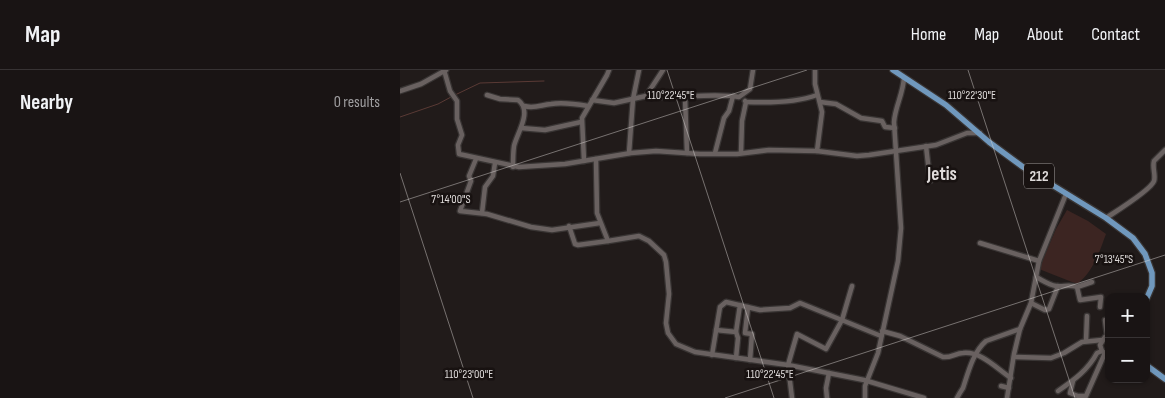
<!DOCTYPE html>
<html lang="en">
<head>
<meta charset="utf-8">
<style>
	:root { --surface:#191414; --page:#221d1d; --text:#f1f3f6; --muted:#9f9ea0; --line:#373334 }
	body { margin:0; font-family:"Sofia Sans Condensed",sans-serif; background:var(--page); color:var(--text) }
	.controls { position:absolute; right:15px; bottom:15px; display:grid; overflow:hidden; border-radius:10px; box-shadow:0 1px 4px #0004 }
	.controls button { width:45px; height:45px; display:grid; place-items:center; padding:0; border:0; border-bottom:1px solid var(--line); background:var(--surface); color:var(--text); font:25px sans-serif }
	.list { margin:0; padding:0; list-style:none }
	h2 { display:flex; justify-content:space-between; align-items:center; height:65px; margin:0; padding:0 20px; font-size:21px }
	h2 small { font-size:16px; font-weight:400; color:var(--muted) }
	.map { position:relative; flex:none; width:765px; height:328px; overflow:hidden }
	header { display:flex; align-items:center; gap:30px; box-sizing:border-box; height:70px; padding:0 25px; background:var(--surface); border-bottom:1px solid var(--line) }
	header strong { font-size:24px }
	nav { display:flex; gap:28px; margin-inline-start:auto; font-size:18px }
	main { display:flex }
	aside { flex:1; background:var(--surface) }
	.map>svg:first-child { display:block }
	.green { fill:#3c2522 }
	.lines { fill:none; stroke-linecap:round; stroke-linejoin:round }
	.stream { stroke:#5a3a35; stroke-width:1 }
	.minor-casing { stroke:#393534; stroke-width:7 }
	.major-casing { stroke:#393534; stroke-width:8 }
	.minor { stroke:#696160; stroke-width:4.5 }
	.major { stroke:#7098bd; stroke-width:5.5 }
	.ticks { fill:none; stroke:#dfdbda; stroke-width:1; stroke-opacity:0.45 }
	.labels { text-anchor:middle; stroke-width:5; stroke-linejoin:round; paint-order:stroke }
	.shield { fill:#181211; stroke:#a39f9e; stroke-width:1 }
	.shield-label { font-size:15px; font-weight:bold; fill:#dfdbda }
	.quarter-label { font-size:19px; font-weight:bold; fill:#dfdbda; stroke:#181211 }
	.ticks-label { font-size:12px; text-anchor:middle; fill:#dfdbda; stroke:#181211; stroke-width:5; stroke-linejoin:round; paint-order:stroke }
</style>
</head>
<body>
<header>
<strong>Map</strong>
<nav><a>Home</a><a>Map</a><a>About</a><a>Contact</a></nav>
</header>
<main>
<aside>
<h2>Nearby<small>0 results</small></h2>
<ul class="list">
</ul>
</aside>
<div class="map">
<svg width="765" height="328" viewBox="0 0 765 328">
	<rect width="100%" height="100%" fill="#211b1a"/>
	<path class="green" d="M667,140L688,151L706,164C699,183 693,202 677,214L639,199L656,159Z"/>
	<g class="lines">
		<g class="stream">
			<polyline points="55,25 80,13 144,11"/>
			<polyline points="0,47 38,34 51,27"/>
		</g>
		<defs>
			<g id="minor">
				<polyline points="44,0 50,21 57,31 57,49 62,65 58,75 59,84 119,97 165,94 231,83 256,81 300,84 337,84 369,80 417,81 422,42 415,14 415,0"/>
				<polyline points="0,21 21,14 46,0"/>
				<path d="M87,25L100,29L118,30C133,41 117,63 114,76C113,83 113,90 113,97"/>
				<path d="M246,26C277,30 309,22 339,27L350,19L353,0"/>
				<polyline points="285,27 287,83"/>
				<polyline points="192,30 214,33 246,26 263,0"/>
				<path d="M346,32C369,33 395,33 417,25"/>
				<polyline points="420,32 436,34 461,48 482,51 485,57 495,58"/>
				<path d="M124,36C134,39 141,35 151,34C163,32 176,34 188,36"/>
				<polyline points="121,58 145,60 181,52"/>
				<polyline points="526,76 530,111"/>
				<polyline points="417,81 457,86 469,85 536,75 567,63 580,63"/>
				<polyline points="229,83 233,29 239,0"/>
				<polyline points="315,83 324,48 329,41 333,26"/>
				<polyline points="341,83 342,51 346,32 345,31"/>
				<polyline points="76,89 69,106 71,111 60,141 87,144 131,157 152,160 200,153"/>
				<polyline points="196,89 197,143 208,171 239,166 249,171 264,185 266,192 269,224 266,253 268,263 276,274 295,282 388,295 464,310 524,328"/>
				<polyline points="184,91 182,48 207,5 209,0"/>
				<polyline points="82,143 85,117 93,106 95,93"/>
				<path d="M706,148C715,142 751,120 754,111C756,105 752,98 754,91L765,80"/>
				<polyline points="169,156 175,174 178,175 208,171"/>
				<polyline points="580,173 639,191"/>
				<path d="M636,207C642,210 649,215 656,216C663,217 670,214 677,217L680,230L701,227L700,237"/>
				<polyline points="677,217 692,212"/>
				<polyline points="631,233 645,240 649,239 658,216"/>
				<polyline points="348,237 345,263 352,264 350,290"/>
				<polyline points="705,250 707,265"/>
				<polyline points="316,260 336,262 338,268 336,288"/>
				<path d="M482,261L500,266L543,287C551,288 556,283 563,283C581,281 596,298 611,308"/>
				<polyline points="336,262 340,235"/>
				<polyline points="686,271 687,246"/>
				<polyline points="312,285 320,237 326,232 360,240 390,238 400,233 481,266"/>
				<polyline points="614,287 651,288 664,283 682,272 702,270"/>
				<polyline points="673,311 670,323 678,326 686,326 705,283 702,281 700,275 705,267 709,265"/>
				<polyline points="601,316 609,318"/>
				<path d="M658,321C674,310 688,300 697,283L702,281"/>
				<polyline points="392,328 388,295 397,264 426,279 442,250 452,216"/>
				<polyline points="427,328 426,318 429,303"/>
				<path d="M465,328V316L478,283L498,191L501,158L494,52C495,37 503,24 504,8"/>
				<path d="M557,328C559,324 561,321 563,318C568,303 573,282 586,271L620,259"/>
				<polyline points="607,328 614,284 620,259 631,233 639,191 666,124"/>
			</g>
			<g id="major">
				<polyline points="493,0 546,35 589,72 623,97 706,148 733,168 745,184 752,203 752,216 746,230"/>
				<polyline points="746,295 765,309"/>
			</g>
		</defs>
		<use href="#minor" class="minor-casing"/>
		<use href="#major" class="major-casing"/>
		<use href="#minor" class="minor"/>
		<use href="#major" class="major"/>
	</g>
	<path class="ticks" d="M267,0L374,328M568,0L675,328M0,103L73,328M0,132L407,0M325,328L765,185"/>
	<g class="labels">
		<rect class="shield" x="624" y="93.5" width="30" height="25" rx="4"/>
		<g class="shield-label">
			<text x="639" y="111">212</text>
		</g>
		<g class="quarter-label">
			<text x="542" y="110">Jetis</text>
		</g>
	</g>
	<g class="ticks-label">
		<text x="271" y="29">110°22'45"E</text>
		<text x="572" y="29">110°22'30"E</text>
		<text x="51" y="133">7°14'00"S</text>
		<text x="714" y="193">7°13'45"S</text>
		<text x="69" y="308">110°23'00"E</text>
		<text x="370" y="308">110°22'45"E</text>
	</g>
</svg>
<div class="controls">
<button>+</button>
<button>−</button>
</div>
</div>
</main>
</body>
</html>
